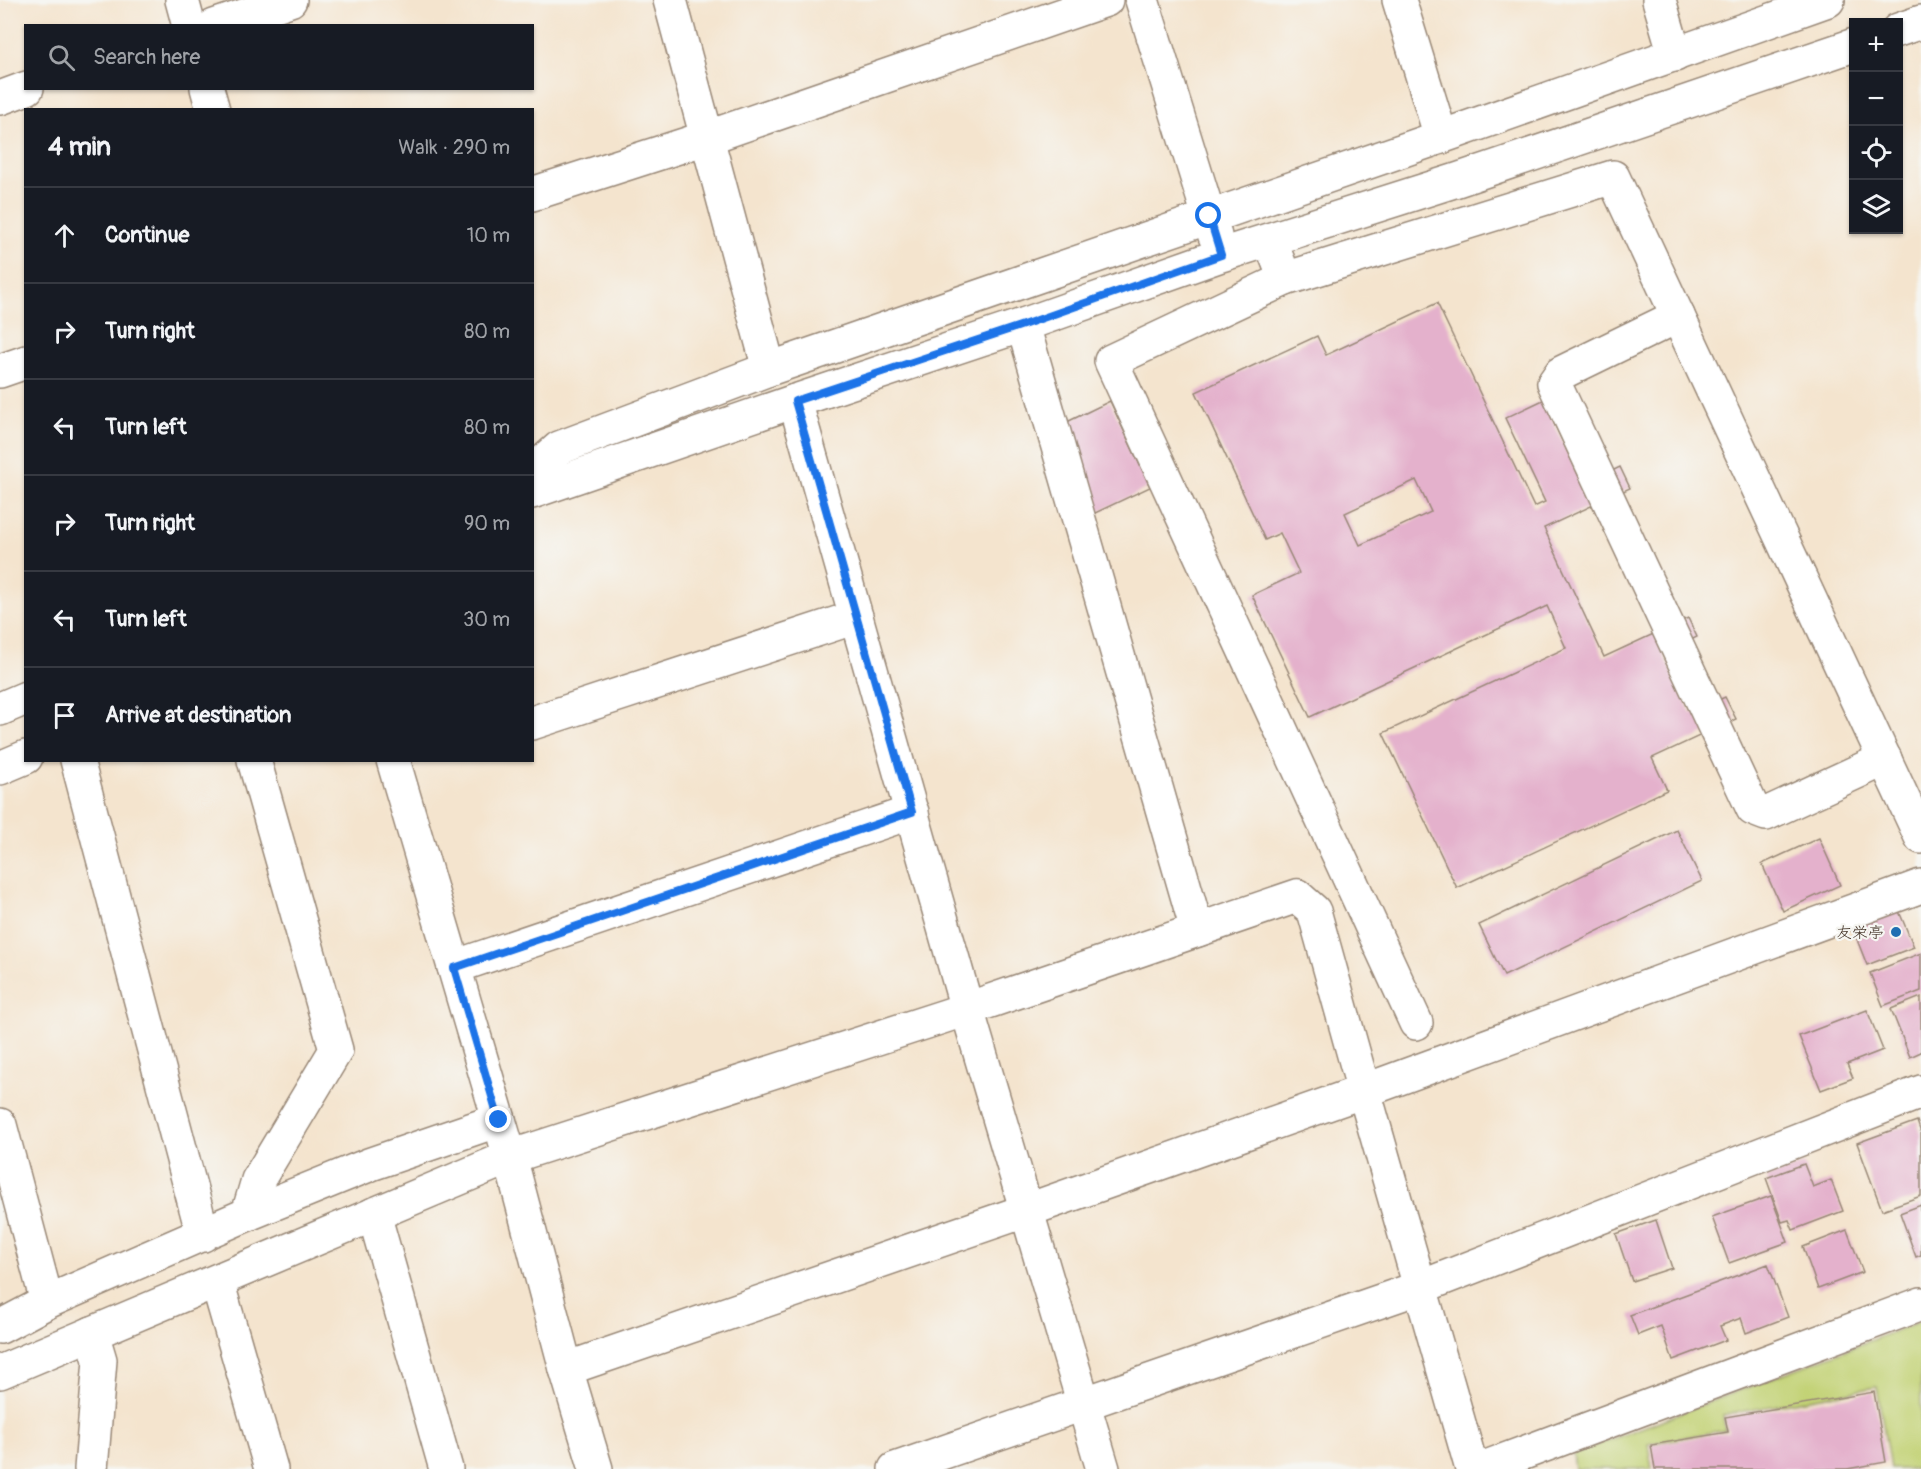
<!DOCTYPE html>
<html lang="en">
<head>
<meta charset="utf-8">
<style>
	:root { --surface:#171b24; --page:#20242c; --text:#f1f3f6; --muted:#9ea1a6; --line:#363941 }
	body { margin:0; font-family:Pangolin,"Klee One",sans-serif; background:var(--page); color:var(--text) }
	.controls { position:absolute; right:18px; top:18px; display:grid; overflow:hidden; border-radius:0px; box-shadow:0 2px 4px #0004 }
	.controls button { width:54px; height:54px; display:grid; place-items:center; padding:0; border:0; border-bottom:2px solid var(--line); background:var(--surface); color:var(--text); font:30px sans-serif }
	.stop { position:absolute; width:18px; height:18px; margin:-14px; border:4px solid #1a73e8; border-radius:50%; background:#fff }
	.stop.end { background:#1a73e8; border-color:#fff; box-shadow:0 2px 6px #0008 }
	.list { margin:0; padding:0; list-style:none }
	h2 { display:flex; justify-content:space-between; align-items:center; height:78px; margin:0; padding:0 24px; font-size:26px }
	h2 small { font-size:20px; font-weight:400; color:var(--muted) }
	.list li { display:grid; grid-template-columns:39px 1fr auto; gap:18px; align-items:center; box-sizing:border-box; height:96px; padding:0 24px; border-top:2px solid var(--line) }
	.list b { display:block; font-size:22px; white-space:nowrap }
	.list em { font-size:20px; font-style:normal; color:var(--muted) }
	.icon { flex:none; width:33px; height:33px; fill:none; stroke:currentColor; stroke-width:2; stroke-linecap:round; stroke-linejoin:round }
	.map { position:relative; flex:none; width:1921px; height:1469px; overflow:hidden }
	.search { position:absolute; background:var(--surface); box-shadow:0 2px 4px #0004; left:24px; top:24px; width:510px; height:66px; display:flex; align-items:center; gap:15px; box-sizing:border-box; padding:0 21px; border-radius:0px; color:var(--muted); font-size:22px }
	.panel { position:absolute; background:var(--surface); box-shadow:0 2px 4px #0004; left:24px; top:108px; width:510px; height:654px; border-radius:0px }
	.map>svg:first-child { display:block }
	.green { fill:#c2d274; stroke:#7e7e49; stroke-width:1.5 }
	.building { fill:#e4b1cc; fill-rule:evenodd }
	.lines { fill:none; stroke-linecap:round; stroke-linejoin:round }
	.minor-casing { stroke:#988776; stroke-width:36 }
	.minor { stroke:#fff; stroke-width:33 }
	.route { stroke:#1a73e8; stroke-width:8 }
	.poi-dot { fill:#1f6fb2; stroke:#f6f6f2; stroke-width:2 }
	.labels { text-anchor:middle; stroke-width:4.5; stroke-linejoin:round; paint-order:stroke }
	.poi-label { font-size:16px; fill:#3b2a1e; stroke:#f6f6f2; text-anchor:end }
</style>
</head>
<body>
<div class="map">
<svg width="1921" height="1469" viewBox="0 0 1921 1469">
	<rect width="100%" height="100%" fill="#f6f6f2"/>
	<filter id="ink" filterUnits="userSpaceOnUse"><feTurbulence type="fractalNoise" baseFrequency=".0167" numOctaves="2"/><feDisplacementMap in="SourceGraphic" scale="12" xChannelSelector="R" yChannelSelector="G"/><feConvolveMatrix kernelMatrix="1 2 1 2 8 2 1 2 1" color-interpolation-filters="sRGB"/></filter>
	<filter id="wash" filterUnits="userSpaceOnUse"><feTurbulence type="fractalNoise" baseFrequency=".008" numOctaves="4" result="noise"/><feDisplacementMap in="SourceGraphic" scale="24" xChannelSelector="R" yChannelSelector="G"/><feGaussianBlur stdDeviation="1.35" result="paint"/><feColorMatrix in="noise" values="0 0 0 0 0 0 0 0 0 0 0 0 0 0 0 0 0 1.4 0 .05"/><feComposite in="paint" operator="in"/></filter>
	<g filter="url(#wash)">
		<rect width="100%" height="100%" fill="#f4e4ce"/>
		<polygon class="green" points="1921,1321 1921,1469 1890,1469 1877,1387 1723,1415 1725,1430 1648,1444 1652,1469 1575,1469 1573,1454"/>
		<g id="blocks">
			<g class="building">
				<path d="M1437,303L1534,507L1545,502L1505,418L1543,400L1583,485L1620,467L1630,488L1544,528L1604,657L1688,618L1697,637L1663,654L1691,713L1725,697L1736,719L1652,758L1667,790L1457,888L1383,733L1566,648L1547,606L1310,717L1252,595L1299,573L1280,533L1265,540L1196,392L1317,336L1326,355ZM1416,480L1431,512L1360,545L1345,513Z"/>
				<polygon points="1110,401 1150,487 1093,514 1067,422"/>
				<polygon points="1677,830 1702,881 1504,976 1479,925"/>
				<polygon points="1819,838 1840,885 1783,911 1762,864"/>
				<polygon points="1898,909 1914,947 1867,965 1852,927"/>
				<polygon points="1921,953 1921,991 1883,1006 1870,973"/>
				<polygon points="1921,997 1921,1052 1910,1057 1891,1009"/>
				<polygon points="1867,1010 1883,1050 1847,1064 1853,1078 1821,1090 1799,1036"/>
				<polygon points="1917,1121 1921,1133 1921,1196 1882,1210 1857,1143"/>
				<polygon points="1804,1164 1813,1187 1831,1180 1843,1211 1793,1230 1789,1220 1782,1222 1766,1178"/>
				<polygon points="1771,1196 1788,1242 1729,1263 1712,1217"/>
				<polygon points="1921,1205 1921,1255 1916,1257 1900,1213"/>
				<polygon points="1656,1220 1672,1268 1632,1281 1616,1234"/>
				<polygon points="1847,1230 1863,1272 1818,1289 1803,1247"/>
				<polygon points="1768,1264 1788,1317 1746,1333 1741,1318 1720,1326 1726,1340 1673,1360 1661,1326 1638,1335 1630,1315"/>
				<polygon points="1874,1392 1886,1462 1847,1469 1655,1469 1651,1445 1728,1432 1725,1417"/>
			</g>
		</g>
	</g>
	<g filter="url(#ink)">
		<use href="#blocks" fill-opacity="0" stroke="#988776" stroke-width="1.5"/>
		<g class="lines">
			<defs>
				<g id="minor">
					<polyline points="182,0 189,26"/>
					<polyline points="670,0 769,369"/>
					<polyline points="1142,0 1215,236"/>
					<polyline points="1399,0 1441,137"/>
					<polyline points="1659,0 1675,55"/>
					<polyline points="214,26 290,0"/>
					<polyline points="1898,30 1921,22"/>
					<polyline points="207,88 213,110"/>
					<polyline points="0,98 27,88"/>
					<polyline points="532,194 706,138 1106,0"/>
					<polyline points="1270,240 1285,279 1613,177 1921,837"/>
					<polyline points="1285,279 1111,361 1416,1023"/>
					<polyline points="1678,316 1561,373 1554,383 1753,809 1766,814 1885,759"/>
					<polyline points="1023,325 1197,930"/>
					<polyline points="0,371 26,362"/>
					<polyline points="795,401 967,1009 1103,1469"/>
					<polyline points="532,472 559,448 769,369 1441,137 1828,0"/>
					<polyline points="532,492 795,401 1023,325 1221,255 1457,180 1854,45"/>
					<polyline points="0,709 26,698"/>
					<polyline points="532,723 856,617"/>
					<polyline points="77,760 203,1235"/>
					<polyline points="393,760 510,1157 566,1369 596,1469"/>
					<polyline points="0,768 26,757"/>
					<polyline points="454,967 912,812"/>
					<polyline points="0,1125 47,1302"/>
					<polyline points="248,1214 258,1180 336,1050 254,760"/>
					<polyline points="374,1214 446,1469"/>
					<polyline points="217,1281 271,1469"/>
					<polyline points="0,1327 47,1302 248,1214 371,1164 499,1120"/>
					<polyline points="566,1369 1028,1210 1364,1091 1472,1469"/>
					<polyline points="0,1372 510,1157 967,1009 1297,896 1314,911 1364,1091 1921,886"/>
					<polyline points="91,1469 100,1360 92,1333"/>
					<polyline points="895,1469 1421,1287 1921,1092"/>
					<polyline points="1481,1469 1921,1304"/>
				</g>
			</defs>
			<use href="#minor" class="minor-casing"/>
			<use href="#minor" class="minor"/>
		</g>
	</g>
	<g class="lines" filter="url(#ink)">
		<polyline class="route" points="499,1120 454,968 912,812 795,401 1023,325 1221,255 1209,216"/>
	</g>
	<circle class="poi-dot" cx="1896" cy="932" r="6"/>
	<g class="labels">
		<g class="poi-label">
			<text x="1884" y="938">友栄亭</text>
		</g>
	</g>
</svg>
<div class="controls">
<button>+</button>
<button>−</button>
<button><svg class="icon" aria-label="locate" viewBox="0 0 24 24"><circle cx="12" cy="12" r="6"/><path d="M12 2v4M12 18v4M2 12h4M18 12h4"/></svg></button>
<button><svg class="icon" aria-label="layers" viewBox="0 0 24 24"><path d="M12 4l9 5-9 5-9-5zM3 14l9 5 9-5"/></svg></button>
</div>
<div class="stop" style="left:1209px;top:216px"></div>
<div class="stop end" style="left:499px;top:1120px"></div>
<div class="search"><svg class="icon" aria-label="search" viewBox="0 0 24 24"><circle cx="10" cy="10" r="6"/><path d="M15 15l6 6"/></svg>Search here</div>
<section class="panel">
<h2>4 min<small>Walk · 290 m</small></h2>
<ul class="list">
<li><svg class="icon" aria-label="ahead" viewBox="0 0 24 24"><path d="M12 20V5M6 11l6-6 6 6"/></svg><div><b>Continue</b></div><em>10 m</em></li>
<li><svg class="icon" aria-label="right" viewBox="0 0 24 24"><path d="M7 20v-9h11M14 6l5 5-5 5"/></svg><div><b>Turn right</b></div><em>80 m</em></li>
<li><svg class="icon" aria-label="left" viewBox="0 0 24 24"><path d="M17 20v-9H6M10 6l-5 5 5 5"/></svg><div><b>Turn left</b></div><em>80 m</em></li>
<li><svg class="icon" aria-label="right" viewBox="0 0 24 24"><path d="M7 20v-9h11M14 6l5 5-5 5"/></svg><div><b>Turn right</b></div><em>90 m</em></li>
<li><svg class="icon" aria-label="left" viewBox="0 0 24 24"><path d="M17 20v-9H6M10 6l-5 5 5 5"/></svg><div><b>Turn left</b></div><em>30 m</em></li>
<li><svg class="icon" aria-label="arrive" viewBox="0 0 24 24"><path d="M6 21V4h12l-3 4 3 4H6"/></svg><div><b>Arrive at destination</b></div></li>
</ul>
</section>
</div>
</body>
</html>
